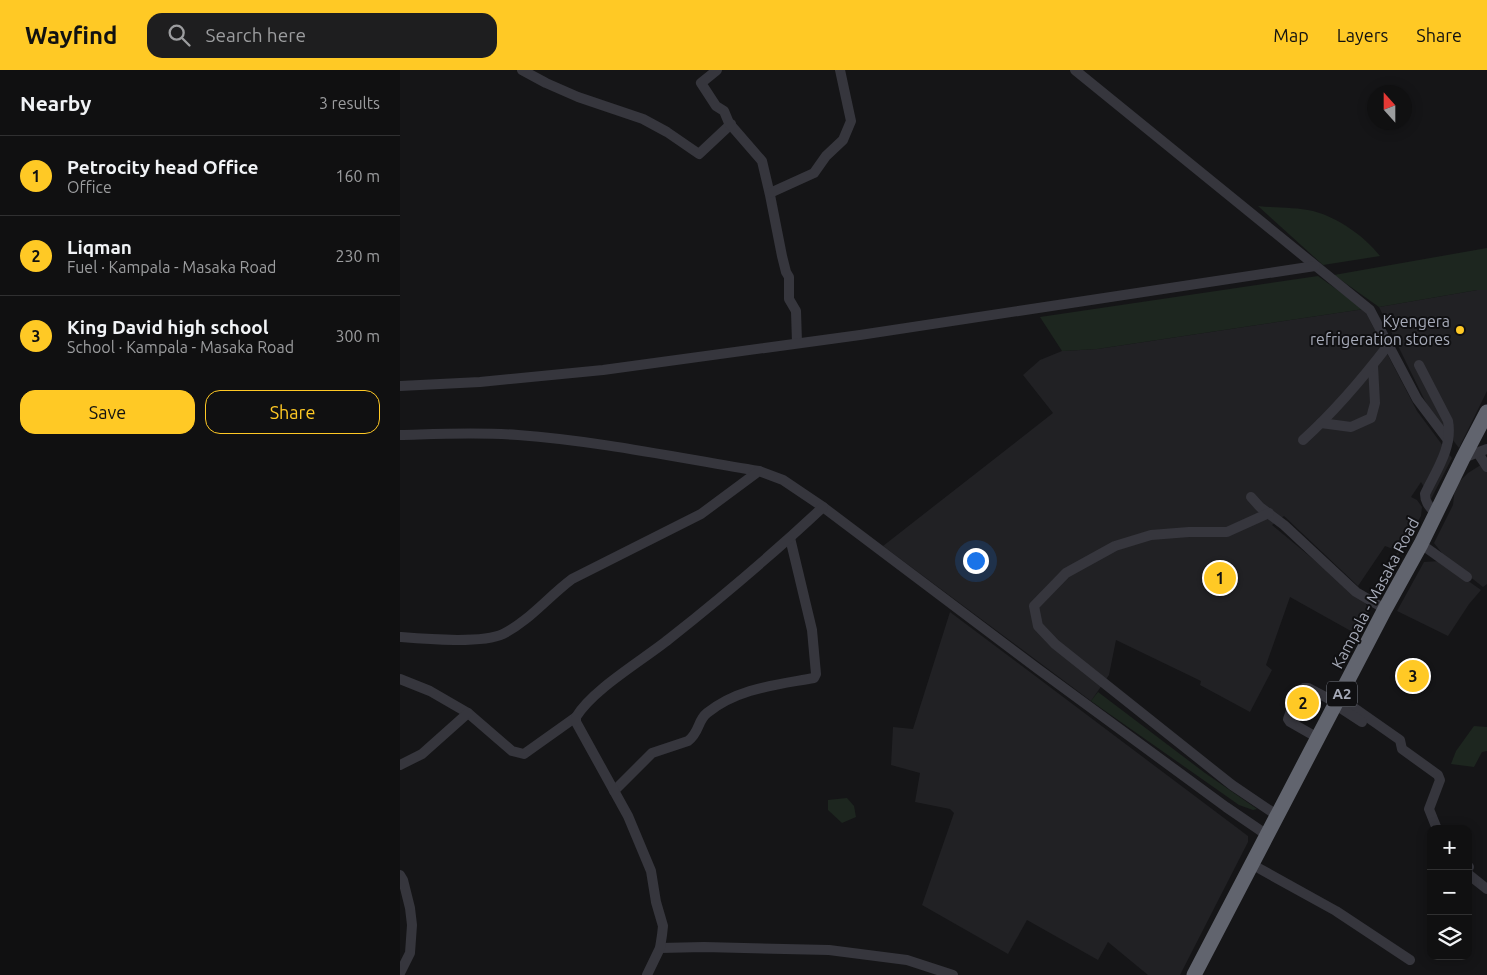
<!DOCTYPE html>
<html lang="en">
<head>
<meta charset="utf-8">
<style>
	:root { --surface:#101011; --page:#1e1e1f; --text:#f1f3f6; --muted:#9c9d9f; --line:#303031; --accent:#ffc925 }
	body { margin:0; font-family:Ubuntu,sans-serif; background:var(--page); color:var(--text) }
	.controls { position:absolute; right:15px; bottom:15px; display:grid; overflow:hidden; border-radius:10px; box-shadow:0 2px 12px #0003 }
	.controls button { width:45px; height:45px; display:grid; place-items:center; padding:0; border:0; border-bottom:1px solid var(--line); background:var(--surface); color:var(--text); font:25px sans-serif }
	.compass { position:absolute; left:967px; top:15px; width:45px; height:45px; border-radius:50%; background:var(--surface); box-shadow:0 2px 12px #0003; rotate:339deg }
	.you { position:absolute; left:575px; top:490px; width:18px; height:18px; margin:-12px; border:4px solid #fff; border-radius:50%; background:#1a73e8; box-shadow:0 0 0 8px #1a73e833 }
	.badge { display:grid; place-items:center; width:32px; height:32px; border-radius:50%; background:var(--accent); color:#111; font-size:16px; font-weight:700 }
	.pin { position:absolute; translate:-50% -50%; border:2px solid #fff; box-shadow:0 1px 5px #0006 }
	.list { margin:0; padding:0; list-style:none }
	h2 { display:flex; justify-content:space-between; align-items:center; height:65px; margin:0; padding:0 20px; font-size:21px }
	h2 small { font-size:16px; font-weight:400; color:var(--muted) }
	.list li { display:grid; grid-template-columns:32px 1fr auto; gap:15px; align-items:center; box-sizing:border-box; height:80px; padding:0 20px; border-top:1px solid var(--line) }
	.list b { display:block; font-size:19px; white-space:nowrap }
	.list p { margin:0; font-size:16px; white-space:nowrap; color:var(--muted) }
	.list em { font-size:16px; font-style:normal; color:var(--muted) }
	.actions { display:flex; gap:10px; padding:15px 20px }
	.actions a { flex:1; padding:11px 0; border:1px solid var(--accent); border-radius:15px; text-align:center; font-size:18px; color:var(--accent) }
	.actions .main { background:var(--accent); color:#111 }
	.icon { flex:none; width:28px; height:28px; fill:none; stroke:currentColor; stroke-width:2; stroke-linecap:round; stroke-linejoin:round }
	.map { position:relative; flex:none; width:1087px; height:905px; overflow:hidden }
	header { display:flex; align-items:center; gap:30px; box-sizing:border-box; height:70px; padding:0 25px; background:var(--accent); color:#111 }
	header strong { font-size:24px }
	nav { display:flex; gap:28px; margin-inline-start:auto; font-size:18px }
	.search { width:350px; height:45px; background:var(--page); display:flex; align-items:center; gap:12px; box-sizing:border-box; padding:0 18px; border-radius:15px; color:var(--muted); font-size:19px }
	main { display:flex }
	aside { flex:1; background:var(--surface) }
	.map>svg:first-child { display:block }
	.built { fill:#212124 }
	.green { fill:#1d261f }
	.lines { fill:none; stroke-linecap:round; stroke-linejoin:round }
	.minor-tunnel { stroke:#323337; stroke-width:10; stroke-dasharray:10 5; stroke-linecap:butt }
	.minor { stroke:#36363d; stroke-width:10 }
	.highway { stroke:#61646e; stroke-width:15 }
	.poi-dot { fill:#ffc925; stroke:#101012; stroke-width:2 }
	.labels { text-anchor:middle; stroke-width:4; stroke-linejoin:round; paint-order:stroke }
	.shield { fill:#101012; stroke:#797c86; stroke-width:1 }
	.shield-label { font-size:15px; font-weight:bold; fill:#a6aab8 }
	.poi-label { font-size:16px; fill:#a6aab8; stroke:#101012; text-anchor:end }
	.street-label { font-size:16px; fill:#a6aab8; stroke:#101012 }
</style>
</head>
<body>
<header>
<strong>Wayfind</strong>
<div class="search"><svg class="icon" aria-label="search" viewBox="0 0 24 24"><circle cx="10" cy="10" r="6"/><path d="M15 15l6 6"/></svg>Search here</div>
<nav><a>Map</a><a>Layers</a><a>Share</a></nav>
</header>
<main>
<aside>
<h2>Nearby<small>3 results</small></h2>
<ul class="list">
<li><span class="badge">1</span><div><b>Petrocity head Office</b><p>Office</p></div><em>160 m</em></li>
<li><span class="badge">2</span><div><b>Liqman</b><p>Fuel · Kampala - Masaka Road</p></div><em>230 m</em></li>
<li><span class="badge">3</span><div><b>King David high school</b><p>School · Kampala - Masaka Road</p></div><em>300 m</em></li>
</ul>
<div class="actions"><a class="main">Save</a><a>Share</a></div>
</aside>
<div class="map">
<svg width="1087" height="905" viewBox="0 0 1087 905">
	<rect width="100%" height="100%" fill="#151517"/>
	<g class="built">
		<polygon points="1077,220 1087,220 1087,321 1059,378 1029,339 979,237"/>
		<polygon points="964,239 1017,341 1052,388 1031,429 1021,412 1011,427 1017,430 1022,437 1021,446 973,529 972,527 998,481 985,476 958,516 884,446 872,455 965,532 969,541 958,565 890,527 866,595 872,600 850,642 800,615 801,611 716,570 709,605 691,631 483,476 653,343 623,305 640,290 662,281 697,279"/>
		<polygon points="1087,391 1087,514 1083,517 1045,487 1034,473 1053,435 1055,416 1068,403"/>
		<polygon points="1040,491 1081,520 1069,534 1048,566 997,541 1024,492"/>
		<polygon points="550,542 848,766 848,772 780,905 748,905 708,872 698,890 627,850 608,884 522,835 554,743 550,739 515,732 520,703 491,695 493,657 513,659"/>
	</g>
	<g class="green">
		<path d="M858,136C876,138 896,137 913,141C939,148 964,166 980,186L923,195Z"/>
		<polygon points="1087,178 1087,220 1077,220 979,237 934,205"/>
		<polygon points="918,206 964,239 697,279 662,281 640,247"/>
		<polygon points="698,622 805,703 857,739 853,740 839,735 691,631"/>
		<polygon points="1074,656 1087,657 1087,681 1082,682 1074,697 1051,694 1056,681"/>
		<polygon points="447,728 454,736 456,747 442,753 428,740 428,730"/>
	</g>
	<g class="lines">
		<polyline class="minor-tunnel" points="891,641 902,620"/>
		<g class="minor">
			<polyline points="122,0 146,13 178,27 243,49 267,62 299,84 331,54"/>
			<polyline points="317,0 301,13 316,36 324,41 329,53 362,91 370,125 382,186 386,202 389,207 389,229 396,241 397,273"/>
			<polyline points="675,0 970,240 1017,329 1048,370"/>
			<polyline points="370,123 414,103 426,86 443,70 451,51 440,0"/>
			<path d="M1019,295L1048,351C1053,377 1036,401 1025,424C1025,433 1030,437 1036,444"/>
			<polyline points="0,316 80,312 203,300 460,265 915,196"/>
			<polyline points="921,353 951,357 971,348 975,333 973,296"/>
			<path d="M0,365C39,364 79,362 118,365C199,371 279,388 359,401"/>
			<path d="M903,370C935,341 963,308 989,274"/>
			<polyline points="1078,383 1087,397"/>
			<polyline points="1063,388 1087,379"/>
			<polyline points="851,427 860,437 884,455 956,522 985,539"/>
			<polyline points="869,443 827,462 789,462 751,465 715,476 666,503 634,536 638,556 655,574 832,715 878,746"/>
			<polyline points="1021,474 1067,507"/>
			<path d="M0,567C24,569 82,574 103,564C129,551 148,527 172,509L301,444L359,401L383,410L423,437L638,599L826,737L867,765"/>
			<polyline points="0,609 30,621 68,643 112,681 124,684 176,647"/>
			<polyline points="902,620 904,618 908,618 937,633"/>
			<polyline points="940,628 1000,670 1002,679 1038,705 1040,710 1029,739 1037,759"/>
			<polyline points="936,635 962,652"/>
			<polyline points="891,641 888,649 890,652 918,668"/>
			<polyline points="0,695 22,684 68,643"/>
			<path d="M214,721L252,683L288,671C300,662 297,651 307,643C338,618 376,615 414,608L416,604L412,560L390,468"/>
			<polyline points="853,795 936,841 1010,890"/>
			<polyline points="1068,796 1069,797"/>
			<polyline points="1068,804 1087,819"/>
			<polyline points="0,805 3,810 10,838 12,855 10,883 0,903"/>
			<polyline points="260,878 304,877 429,880 507,890 553,905"/>
			<path d="M247,905L260,878L262,865L263,856L256,832L251,801L228,746L176,652V647C193,619 243,590 269,569C322,527 374,483 423,437"/>
		</g>
		<polyline class="highway" points="794,905 985,539 1021,474 1063,388 1087,342"/>
	</g>
	<circle class="poi-dot" cx="1060" cy="260" r="5"/>
	<g class="labels">
		<rect class="shield" x="927" y="611.5" width="30" height="25" rx="4"/>
		<g class="shield-label">
			<text x="942" y="629">A2</text>
		</g>
		<g class="poi-label">
			<text x="1050" y="257">Kyengera<tspan x="1050" dy="18">refrigeration stores</tspan></text>
		</g>
		<g class="street-label">
			<text transform="translate(975 523) rotate(-62)" y="6">Kampala - Masaka Road</text>
		</g>
	</g>
</svg>
<div class="controls">
<button>+</button>
<button>−</button>
<button><svg class="icon" aria-label="layers" viewBox="0 0 24 24"><path d="M12 4l9 5-9 5-9-5zM3 14l9 5 9-5"/></svg></button>
</div>
<svg class="compass" viewBox="-18 -18 36 36"><path d="M0-13l5 13h-10z" fill="#e53935"/><path d="M0 13l5-13h-10z" fill="#9c9d9f"/></svg>
<div class="you"></div>
<div class="pin badge" style="left:820px;top:508px">1</div>
<div class="pin badge" style="left:903px;top:633px">2</div>
<div class="pin badge" style="left:1013px;top:606px">3</div>
</div>
</main>
</body>
</html>
